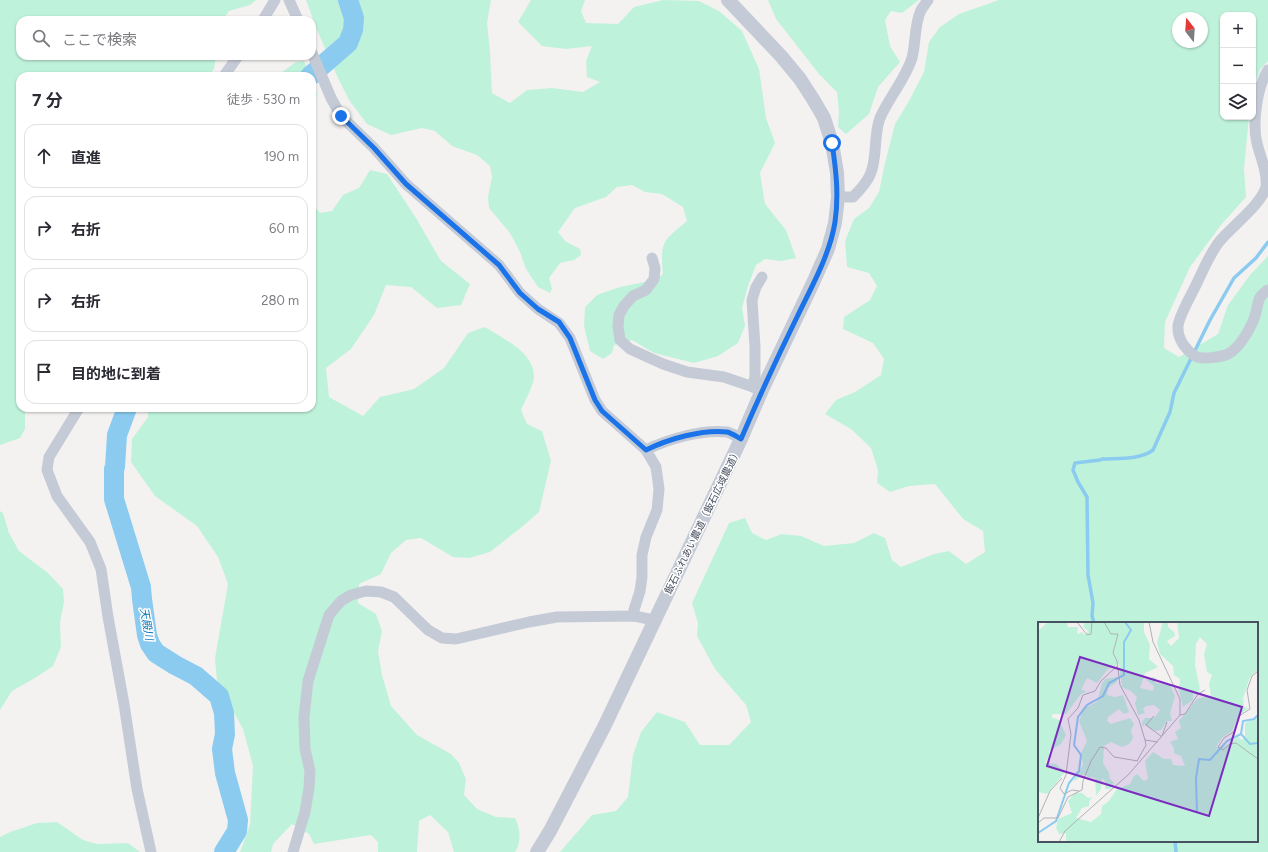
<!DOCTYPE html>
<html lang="ja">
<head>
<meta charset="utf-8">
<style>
	:root { --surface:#fff; --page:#f2f2f3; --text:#2b2b33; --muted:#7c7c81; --line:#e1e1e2 }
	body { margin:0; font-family:Figtree,"Noto Sans JP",sans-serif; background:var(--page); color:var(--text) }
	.controls { position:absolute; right:12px; top:12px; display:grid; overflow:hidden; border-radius:8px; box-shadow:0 1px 3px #0004 }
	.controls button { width:36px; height:36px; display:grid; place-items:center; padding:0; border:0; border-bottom:1px solid var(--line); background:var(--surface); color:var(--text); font:20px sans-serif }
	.compass { position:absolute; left:1172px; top:12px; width:36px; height:36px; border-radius:50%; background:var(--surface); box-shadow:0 1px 3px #0004; rotate:343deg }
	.stop { position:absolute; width:12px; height:12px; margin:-9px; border:3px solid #1a73e8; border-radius:50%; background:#fff }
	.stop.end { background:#1a73e8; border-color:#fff; box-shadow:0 1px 4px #0008 }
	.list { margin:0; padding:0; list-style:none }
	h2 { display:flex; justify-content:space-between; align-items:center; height:52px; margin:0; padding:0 16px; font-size:17px }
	h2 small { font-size:13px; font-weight:400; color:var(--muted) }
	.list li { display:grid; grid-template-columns:26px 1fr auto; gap:12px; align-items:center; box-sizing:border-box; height:64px; margin:0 8px 8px; padding:0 8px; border:1px solid var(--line); border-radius:12px }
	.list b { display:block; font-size:15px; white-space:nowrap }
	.list em { font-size:13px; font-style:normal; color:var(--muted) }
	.icon { flex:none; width:22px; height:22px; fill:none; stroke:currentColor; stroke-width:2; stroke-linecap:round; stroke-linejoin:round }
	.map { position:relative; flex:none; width:1268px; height:852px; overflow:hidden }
	.search { position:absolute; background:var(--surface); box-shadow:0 1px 3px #0004; left:16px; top:16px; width:300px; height:44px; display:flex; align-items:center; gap:10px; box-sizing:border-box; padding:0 14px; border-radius:12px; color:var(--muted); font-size:15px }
	.panel { position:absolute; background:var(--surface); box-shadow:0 1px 3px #0004; left:16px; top:72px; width:300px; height:340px; border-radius:12px }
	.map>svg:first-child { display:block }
	.green { fill:#bff2db; fill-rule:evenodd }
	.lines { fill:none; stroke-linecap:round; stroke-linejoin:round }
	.stream { stroke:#8bcbf0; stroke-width:3.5 }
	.river { stroke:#8bcbf0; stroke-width:20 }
	.minor { stroke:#c5cbd6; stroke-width:11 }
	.tertiary { stroke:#c5cbd6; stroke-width:14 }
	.route { stroke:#1a73e8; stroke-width:5 }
	.labels { text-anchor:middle; stroke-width:3; stroke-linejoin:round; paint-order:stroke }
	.street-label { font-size:10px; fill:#485160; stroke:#fff }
	.water-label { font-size:11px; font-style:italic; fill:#0775b4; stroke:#fff }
	.inset-river { fill:none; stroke:#8bcbf0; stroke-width:2 }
	.inset-road { fill:none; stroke:#afb2b7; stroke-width:1 }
	.view { fill:#7b2cbf; fill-opacity:0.15; stroke:#7b2cbf; stroke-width:2 }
	.inset-edge { fill:none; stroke:#485160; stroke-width:2 }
</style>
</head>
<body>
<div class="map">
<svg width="1268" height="852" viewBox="0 0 1268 852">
	<rect width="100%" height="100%" fill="#f4f2f1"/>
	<g class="green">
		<polygon points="0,0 256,0 250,5 229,11 223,20 20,20 20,56 216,56 214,69 208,76 20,76 20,408 25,408 25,429 20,438 0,445"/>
		<path d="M306,0H491L487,23L490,52L492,93L510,103L527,90L552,88L583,92L600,82L587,77L586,61L592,46L566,49L542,46L518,22L531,0H585L581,11L586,23L618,24L634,7L663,0L699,1L719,11L742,31L759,69L766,118L775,143L760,173L765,204L786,230L796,258L781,261L765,259L756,265L748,286L742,308L745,326L738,343L718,356L694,363L654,353L632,340L614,345L612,353L603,359L590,351L584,326L585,307L597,295L620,287L655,280L663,274C660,241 663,241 687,221L683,207L662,194L645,192L632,185L617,187L606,197L575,208L558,232L565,241L580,249L581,255L574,260L560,263L549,278L552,289L550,293L538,287L526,269L520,252L510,233L489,208L488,197L492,177L490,166L477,155L452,146L435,131L422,128L391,135L367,124L349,100L338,78L317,30Z"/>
		<polygon points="768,0 919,0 902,13 891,11 885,20 890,46 900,62 878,87 869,114 846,134 838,127 839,112 837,92 819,74 776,19"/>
		<path d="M999,0H1268V61L1260,70L1253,88V15H1223V117H1249L1244,169L1246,197L1221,225L1190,267L1165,322L1164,348L1179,357L1218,334L1228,305L1250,275L1268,256V852H560L592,815L616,811L628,797L633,755L641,732L657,712L685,722L700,745H729L751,722L746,705L715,669L697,636L698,623L692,603L729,523L745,518L752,533L766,540L782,534L801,536L824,546L854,543L874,533L885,538L892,560L901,567L934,554L949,551L966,564L985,552L983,531L963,519L935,484L909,486L890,492L877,483L878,470L871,448L851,429L825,414L836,400L855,392L881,375L884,359L873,343L843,329L844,317L870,300L877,286L869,273L847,267L845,241L854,219L869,208L879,192L885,163L895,124L909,101L924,72L929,42L940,27L959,14ZM1178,18H1202V42H1178ZM1039,623H1257V841H1039Z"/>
		<polygon points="304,61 310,76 277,76 296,62"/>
		<polygon points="312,82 317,95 312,105"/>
		<path d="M370,170L387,174L416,218L441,261L470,284L461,305L437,308L411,287L386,285L374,315L351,349L326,368L329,397L363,416L380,397L414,389L444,368L468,333L485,327C503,339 535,352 534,378C533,386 525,401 521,410L527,424L542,431L551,461L539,512L523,526L490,552L469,558L453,557L421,538L406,540L391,553L381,574L359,584L358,603L376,614L382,631L378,651L382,675L391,706L417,735L451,754L459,763L466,779L464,795L477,809L496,817L515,818C520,827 522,843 515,852H454L448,832L430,815L419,821L417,852H378V842L371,835L314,844L309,834L292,824L273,844L271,852H240L250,825L253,766L243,729L217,682L215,658L228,584L218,557L197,526L155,496L131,462L132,439L148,417V408H312V204L320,213L332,211L343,195L359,188Z"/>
		<polygon points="0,511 3,513 9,533 19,551 48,573 63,589 64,602 60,622 61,647 53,666 35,678 12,691 0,710"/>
		<polygon points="57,822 83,840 97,844 128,843 140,852 0,852 0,837 10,832 37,823"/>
	</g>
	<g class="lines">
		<g class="stream">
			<path d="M1094,623L1092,616L1093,603L1088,575L1087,497L1078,482L1073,470L1075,463L1100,460L1102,459C1118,458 1140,460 1153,450L1170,412L1174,393L1210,320L1234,278L1256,258L1268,242"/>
			<polyline points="1175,841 1176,852"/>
		</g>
		<g class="river">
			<polyline points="310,76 348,43 353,30 354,18 348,0"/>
			<polyline points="127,408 117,435 115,467 114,469 114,499 141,587 142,599 147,635 150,644 156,653 175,665 196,676 219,696 224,713 225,734 222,749 225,773 238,820 237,831 224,852"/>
		</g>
		<g class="minor">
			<polyline points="289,0 298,20"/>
			<polyline points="263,20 275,0"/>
			<polyline points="312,53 331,98 341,116 374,148 406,184 499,265 520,293 538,309 559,323 570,338 595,400 602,411 646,450 656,467 659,489 657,510 646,537 642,555 642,577 640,591 634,610 634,616"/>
			<path d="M1268,70C1257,87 1252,124 1257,143C1260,157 1268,172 1266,187C1261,205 1231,227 1219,242C1207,258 1201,276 1192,293C1188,301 1179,317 1178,326C1177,339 1186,350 1195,356C1201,360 1222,357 1228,354C1240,348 1253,325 1256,312C1259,301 1257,297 1268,290"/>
			<polyline points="224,76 238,56"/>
			<path d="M838,197H853C859,191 866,184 870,175C878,158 873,136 880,118C889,97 905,80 912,58C916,43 914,25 921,10C923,7 926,3 928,0"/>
			<polyline points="652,258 655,268 654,279 646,290 633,296 624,306 619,315 618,326 620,340 630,349 663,364 687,372 724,377 762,390"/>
			<polyline points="753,387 755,376 755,347 752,300 756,287 762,277"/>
			<polyline points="79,408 49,457 47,470 57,496 90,542 101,569 108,617 124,704 137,789 151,852"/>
			<path d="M646,450C668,439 703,429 727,432C732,433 737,437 741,439"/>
			<polyline points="293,852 305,812 309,788 310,771 305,749 304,717 308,681 329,615 341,601 351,595 366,591 381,592 394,597 428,630 442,638 456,639 529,622 557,617 634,616 654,620"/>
		</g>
		<polyline class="tertiary" points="537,852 550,831 604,727 741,439 762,390 812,285 828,249 835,223 838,197 837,173 832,143 824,118 813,99 800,79 781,56 728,0"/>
	</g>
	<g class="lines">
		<path class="route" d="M341,116L374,148L406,184L499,265L520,293L538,309L559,322L570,338L595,400L602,411L646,450C668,439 703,429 727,432C732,433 737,437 741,439C759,397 778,356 798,315C812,286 830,254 835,222C839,195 836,170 832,143"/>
	</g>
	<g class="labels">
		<g class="street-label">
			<text transform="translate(702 521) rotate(-64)" y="4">飯石ふれあい農道（飯石広域農道）</text>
		</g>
		<g class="water-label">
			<text transform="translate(147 624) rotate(80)" y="4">天殿川</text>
		</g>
	</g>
	<g transform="translate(1038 622)">
		<rect width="220" height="220" fill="#f4f2f1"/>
		<path d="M10,0H29L30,5H40L39,12L44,10L47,13L50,9L45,5L47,0H106V10L112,23L111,37L120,45L107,51L102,66L115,69L116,64L108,58L115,55L118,56L117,61L132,63L137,74L132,91L134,99H129L123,108L117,109L107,103L105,105L104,100L107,96H116L122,88L116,83L108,84L105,87L107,91L100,93L97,81L99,75L93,69L84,65L81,42L70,47L59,61L49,56L43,68L49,69L43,72L28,92H15L13,95L21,98L28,113L23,122L11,129V134L7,141L18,142L27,150L9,172L0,170V9ZM125,0H130V5L136,10L137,14L129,19L133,24L141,16L139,0H220V47L212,55L205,76L206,85L211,86L201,93L194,109L184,116L178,125H185L200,115L204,118L207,116V101L220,95V220H28V211L21,212L18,206L20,197L34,191L30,179L37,171H44L50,176L55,175L51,179V184L44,186L38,196L53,200L63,192L64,184L70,180L79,167L92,162L96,154L99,152L106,159L110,157L107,139L115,130L126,137H133L135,143L147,144L143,134L136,131V126L132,120L140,117L137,110L143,106L141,99L159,77L173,73L171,62L174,53L169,50L166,32L169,22L162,15L158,22L157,43L162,67L160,71L155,72V78L145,85L141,68L142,57L136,53L135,44L122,32L119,21ZM79,55V60L70,66L69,73L77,75L85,73L91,90L86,92L81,87L70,95L69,99L73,102L92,96L96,102L93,108L95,116L91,122L84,125L73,120L66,124L65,141L71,151L72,157L76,161L72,167H67V159L64,156L63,167L58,174L57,156L50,155L47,152L35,160L45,143L43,131L49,119L41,99L46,86L59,80L64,62L67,57Z" fill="#bff2db"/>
		<path class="inset-river" d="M220,93L216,97L205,99L203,112L212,122L220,121M159,191L158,156L161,137L172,138L189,119L203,112M0,211L18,199L31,161L41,149L43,133L36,123L40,95L49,83L65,74L71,61L86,53V20L93,8L87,0"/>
		<path class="inset-road" d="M39,0L49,13L53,12L54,0M66,0L73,12H80L75,31L79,39L82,63L101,98L107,118L108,123L99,139M220,49L214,54L209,68L212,87L201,94L197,109L186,116L180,125L185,128L192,122L198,121L220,137M142,93L147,92L160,72L167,68M116,94L108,103L124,115M124,114L129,100M107,118L120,120M41,169L34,168L26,172L22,166L28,153L33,112L30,97L40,86L45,73L57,69L63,59L79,44M0,196L12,169L24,156M0,201L6,196H20L30,175L44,168L45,159L53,139L62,125L68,126L76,135L100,139M21,220L27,209L91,152L142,93V77L115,20L111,0"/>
		<path class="view" d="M42,35L204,85L171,194L9,144Z"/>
		<rect width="220" height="220" class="inset-edge"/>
	</g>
</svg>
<div class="controls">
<button>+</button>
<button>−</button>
<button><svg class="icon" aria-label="layers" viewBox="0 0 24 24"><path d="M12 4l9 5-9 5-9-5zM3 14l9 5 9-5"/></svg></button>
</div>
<svg class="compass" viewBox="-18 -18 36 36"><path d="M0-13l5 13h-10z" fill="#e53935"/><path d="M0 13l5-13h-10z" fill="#7c7c81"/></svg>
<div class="stop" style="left:832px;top:143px"></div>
<div class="stop end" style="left:341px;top:116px"></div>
<div class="search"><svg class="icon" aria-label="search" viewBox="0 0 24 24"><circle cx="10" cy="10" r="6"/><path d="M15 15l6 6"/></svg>ここで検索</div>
<section class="panel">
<h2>7 分<small>徒歩 · 530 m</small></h2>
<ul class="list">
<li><svg class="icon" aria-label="ahead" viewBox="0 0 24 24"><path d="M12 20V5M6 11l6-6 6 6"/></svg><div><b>直進</b></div><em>190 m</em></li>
<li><svg class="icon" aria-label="right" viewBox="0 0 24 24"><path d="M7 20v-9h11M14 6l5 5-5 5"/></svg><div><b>右折</b></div><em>60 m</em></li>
<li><svg class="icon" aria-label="right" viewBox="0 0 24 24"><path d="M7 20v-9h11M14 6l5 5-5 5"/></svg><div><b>右折</b></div><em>280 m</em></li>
<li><svg class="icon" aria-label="arrive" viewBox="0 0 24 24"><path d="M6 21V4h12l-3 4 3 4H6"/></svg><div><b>目的地に到着</b></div></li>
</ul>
</section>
</div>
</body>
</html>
